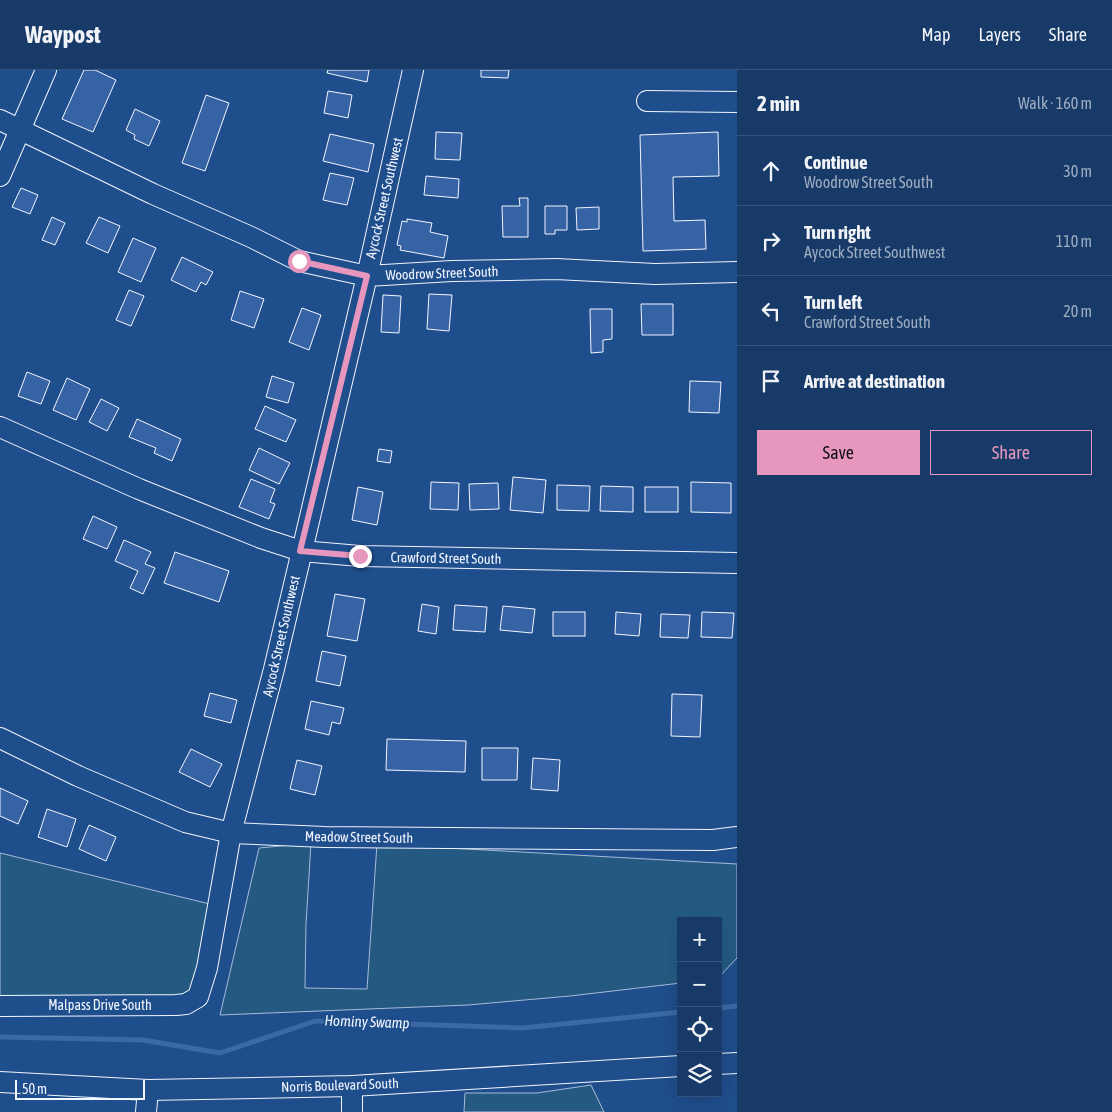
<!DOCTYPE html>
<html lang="en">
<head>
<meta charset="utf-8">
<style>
	:root { --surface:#173a69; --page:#244571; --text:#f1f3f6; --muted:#9eadc0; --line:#36547d; --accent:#e797bd }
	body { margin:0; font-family:"Asap Condensed",sans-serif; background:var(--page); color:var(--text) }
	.controls { position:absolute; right:15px; bottom:15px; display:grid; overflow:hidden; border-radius:0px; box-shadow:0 5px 20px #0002 }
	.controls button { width:45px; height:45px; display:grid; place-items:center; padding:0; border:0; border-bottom:1px solid var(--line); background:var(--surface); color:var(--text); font:25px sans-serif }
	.scale { position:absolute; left:15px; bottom:12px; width:130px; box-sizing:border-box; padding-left:5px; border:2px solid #f2f6ff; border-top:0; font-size:14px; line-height:18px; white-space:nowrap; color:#f2f6ff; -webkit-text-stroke:4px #1f4e8c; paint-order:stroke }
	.stop { position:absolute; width:15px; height:15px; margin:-11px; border:4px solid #e797bd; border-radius:50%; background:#fff }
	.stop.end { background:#e797bd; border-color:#fff; box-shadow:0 1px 5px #0008 }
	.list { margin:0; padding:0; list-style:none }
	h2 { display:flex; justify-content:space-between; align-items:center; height:65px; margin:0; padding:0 20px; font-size:21px }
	h2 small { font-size:16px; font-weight:400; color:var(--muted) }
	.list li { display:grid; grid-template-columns:32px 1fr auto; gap:15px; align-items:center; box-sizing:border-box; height:70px; padding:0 20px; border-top:1px solid var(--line) }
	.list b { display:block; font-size:19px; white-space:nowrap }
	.list p { margin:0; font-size:16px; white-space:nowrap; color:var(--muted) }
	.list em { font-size:16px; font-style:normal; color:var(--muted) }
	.actions { display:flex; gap:10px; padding:15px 20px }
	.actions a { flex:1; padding:11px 0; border:1px solid var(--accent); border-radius:0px; text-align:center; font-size:18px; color:var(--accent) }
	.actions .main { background:var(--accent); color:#111 }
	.icon { flex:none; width:28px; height:28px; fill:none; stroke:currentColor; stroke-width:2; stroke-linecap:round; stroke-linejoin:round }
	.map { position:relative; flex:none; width:737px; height:1042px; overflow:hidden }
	header { display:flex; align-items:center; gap:30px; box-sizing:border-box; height:70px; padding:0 25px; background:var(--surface); border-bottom:1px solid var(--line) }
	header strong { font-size:24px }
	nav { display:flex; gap:28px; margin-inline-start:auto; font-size:18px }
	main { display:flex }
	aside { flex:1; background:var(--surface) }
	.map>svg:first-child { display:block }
	.green { fill:#245a82; stroke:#a8bbd7 }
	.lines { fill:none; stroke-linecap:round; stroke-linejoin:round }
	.stream { stroke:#3b69a3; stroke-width:5 }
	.building { fill:#3563a3; stroke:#f2f6ff }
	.minor-casing { stroke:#f2f6ff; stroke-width:22 }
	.minor { stroke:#1f4e8c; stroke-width:20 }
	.route { stroke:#e797bd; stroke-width:6 }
	.labels { text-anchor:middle; stroke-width:4; stroke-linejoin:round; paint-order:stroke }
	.street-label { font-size:14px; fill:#f2f6ff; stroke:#1f4e8c }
	.water-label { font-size:15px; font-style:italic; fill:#f2f6ff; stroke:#1f4e8c }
</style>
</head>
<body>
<header>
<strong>Waypost</strong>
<nav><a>Map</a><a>Layers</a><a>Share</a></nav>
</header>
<main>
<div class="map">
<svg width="737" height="1042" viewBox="0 0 737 1042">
	<rect width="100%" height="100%" fill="#1f4e8c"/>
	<g class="green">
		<polygon points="311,773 306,854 305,918 367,919 377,774 737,794 737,888 718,908 718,851 681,851 681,913 570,926 468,935 220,945 259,778"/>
		<polygon points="0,783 218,836 198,927 0,936"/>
		<polygon points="591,1015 604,1042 464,1042 465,1023 537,1023"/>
	</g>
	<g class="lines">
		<g class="stream">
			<polyline points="718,938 737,936"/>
			<polyline points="0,967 143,970 220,983 315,951 523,958 681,942"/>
		</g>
	</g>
	<g class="building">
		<polygon points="84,0 95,0 116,10 93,62 62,49"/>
		<polygon points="328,0 369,0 367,12 327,3"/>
		<polygon points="481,0 509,0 508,8 481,7"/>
		<polygon points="328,21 352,25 348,48 324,43"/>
		<polygon points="206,25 229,33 205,101 182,93"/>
		<polygon points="135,39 160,51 149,76 134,69 135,65 126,60"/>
		<polygon points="436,62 462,63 460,90 435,89"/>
		<polygon points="718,62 719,106 673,107 674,151 705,150 706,179 643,181 640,65"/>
		<polygon points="330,64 374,74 368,102 323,91"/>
		<polygon points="330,103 354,108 347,135 323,130"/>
		<polygon points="426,106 459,109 458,128 424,125"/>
		<polygon points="21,118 38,125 30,144 12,137"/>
		<polygon points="519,128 528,128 528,167 503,167 502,136 520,136"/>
		<polygon points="545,136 567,136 567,160 555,160 555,164 545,164"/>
		<polygon points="599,137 599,159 577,160 576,138"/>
		<polygon points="52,147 65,153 55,175 42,170"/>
		<polygon points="99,147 120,156 108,183 86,173"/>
		<polygon points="407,149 432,153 430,162 448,166 444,188 400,180 401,176 397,175 402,151 407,152"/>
		<polygon points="133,168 156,178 141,212 118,202"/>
		<polygon points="182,187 213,202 206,215 201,212 196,222 171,210"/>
		<polygon points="129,220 144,226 131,256 116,250"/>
		<polygon points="240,221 264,229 254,258 231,250"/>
		<polygon points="429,224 452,225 449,261 427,259"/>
		<polygon points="383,225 401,226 399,263 381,262"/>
		<polygon points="641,234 673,234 673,265 642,265"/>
		<polygon points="302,238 321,245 309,280 289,272"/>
		<polygon points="590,239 612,239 612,269 603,270 603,282 591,283"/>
		<polygon points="27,302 50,311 41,334 18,326"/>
		<polygon points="272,306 294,313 288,333 266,327"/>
		<polygon points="67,308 90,319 76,350 53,340"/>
		<polygon points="690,311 721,312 719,343 689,342"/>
		<polygon points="101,329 119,338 107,361 89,352"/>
		<polygon points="265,336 296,350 286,372 255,359"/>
		<polygon points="137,349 181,369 172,391 154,383 156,378 129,367"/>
		<polygon points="259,378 290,393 279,414 249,400"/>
		<polygon points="379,379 392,381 390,393 377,391"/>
		<polygon points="513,407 546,410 543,443 510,440"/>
		<polygon points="251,409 275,419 270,432 275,434 269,449 239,437"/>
		<polygon points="431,412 459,413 458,440 430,439"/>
		<polygon points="691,412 731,413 731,443 691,442"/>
		<polygon points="498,413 499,439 470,440 469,414"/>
		<polygon points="557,415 590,416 589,441 557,440"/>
		<polygon points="601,416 633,417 633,442 600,441"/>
		<polygon points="358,417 383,422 377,455 352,450"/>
		<rect x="645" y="417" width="33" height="25"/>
		<polygon points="93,446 117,457 107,479 83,469"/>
		<polygon points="124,470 151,482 145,494 155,498 143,524 130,518 138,501 115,491"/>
		<polygon points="175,482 229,501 219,532 164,513"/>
		<polygon points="335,524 365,529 357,571 327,566"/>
		<polygon points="422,534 439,537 436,564 418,561"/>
		<polygon points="455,535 487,537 485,562 453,560"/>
		<polygon points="503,536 535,539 532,563 500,560"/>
		<rect x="553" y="542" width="32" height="24"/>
		<polygon points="616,542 641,544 639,566 615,564"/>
		<polygon points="702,542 734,543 732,568 701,567"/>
		<polygon points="661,544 690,545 688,568 660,567"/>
		<polygon points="322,581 346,586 340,616 316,611"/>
		<polygon points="210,623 237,630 231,653 204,646"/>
		<polygon points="672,624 702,625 700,667 671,666"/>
		<polygon points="311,631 344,638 340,654 332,652 329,665 305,659"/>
		<polygon points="387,669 466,671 465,702 386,700"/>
		<polygon points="482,678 518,678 517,710 482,710"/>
		<polygon points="191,679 222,694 210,717 179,702"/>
		<polygon points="533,688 560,690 558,721 531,719"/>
		<polygon points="297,690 322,696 315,725 290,719"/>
		<polygon points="0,718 28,731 18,754 0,746"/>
		<polygon points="47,739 76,749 67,777 38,767"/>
		<polygon points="89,755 116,767 106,791 79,779"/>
	</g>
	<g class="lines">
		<defs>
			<g id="minor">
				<polyline points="647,31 737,32"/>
				<polyline points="0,50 153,124 251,167 299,191 367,206 452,201 556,199 655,204 737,202"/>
				<polyline points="0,106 46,0"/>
				<polyline points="0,357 139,419 261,468 301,481 360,486 737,493"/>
				<polyline points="0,668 78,706 185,752 231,763 325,767 713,770 737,767"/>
				<polyline points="0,936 176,935 186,934 198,927 207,898 231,763 274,599 367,206 413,0"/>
				<polyline points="718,994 737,993"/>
				<polyline points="0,1012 148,1020 352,1016 681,996"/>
				<polyline points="146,1042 148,1020"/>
				<polyline points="352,1042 352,1016"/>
			</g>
		</defs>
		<use href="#minor" class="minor-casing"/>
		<use href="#minor" class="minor"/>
	</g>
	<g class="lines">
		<polyline class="route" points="299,191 367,206 300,481 360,486"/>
	</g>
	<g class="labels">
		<g class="street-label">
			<text transform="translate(384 128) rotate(-77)" y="5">Aycock Street Southwest</text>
			<text transform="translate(442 203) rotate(-2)" y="5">Woodrow Street South</text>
			<text transform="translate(446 488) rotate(1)" y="5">Crawford Street South</text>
			<text transform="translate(281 566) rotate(-77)" y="5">Aycock Street Southwest</text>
			<text transform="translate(359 767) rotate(1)" y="5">Meadow Street South</text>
			<text x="100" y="940">Malpass Drive South</text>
			<text transform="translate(340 1015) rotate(-2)" y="5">Norris Boulevard South</text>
		</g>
		<g class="water-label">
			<text transform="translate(367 952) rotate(2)" y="5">Hominy Swamp</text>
		</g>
	</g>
</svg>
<div class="controls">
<button>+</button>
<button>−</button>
<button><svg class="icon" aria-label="locate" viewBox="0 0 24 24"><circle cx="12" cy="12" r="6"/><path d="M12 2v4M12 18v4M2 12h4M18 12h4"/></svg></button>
<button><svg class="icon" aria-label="layers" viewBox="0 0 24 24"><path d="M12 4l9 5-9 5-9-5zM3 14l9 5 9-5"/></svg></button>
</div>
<div class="scale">50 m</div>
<div class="stop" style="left:299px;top:191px"></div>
<div class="stop end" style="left:360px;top:486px"></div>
</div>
<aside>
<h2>2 min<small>Walk · 160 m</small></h2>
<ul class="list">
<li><svg class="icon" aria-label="ahead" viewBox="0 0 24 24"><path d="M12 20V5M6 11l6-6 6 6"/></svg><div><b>Continue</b><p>Woodrow Street South</p></div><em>30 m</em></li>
<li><svg class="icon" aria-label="right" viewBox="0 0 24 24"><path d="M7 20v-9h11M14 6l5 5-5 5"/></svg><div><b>Turn right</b><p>Aycock Street Southwest</p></div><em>110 m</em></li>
<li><svg class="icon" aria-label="left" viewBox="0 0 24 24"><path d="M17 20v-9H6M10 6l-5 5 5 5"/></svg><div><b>Turn left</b><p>Crawford Street South</p></div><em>20 m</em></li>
<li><svg class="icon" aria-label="arrive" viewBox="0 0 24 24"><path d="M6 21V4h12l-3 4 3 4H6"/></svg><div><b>Arrive at destination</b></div></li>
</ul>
<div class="actions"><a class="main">Save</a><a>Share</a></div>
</aside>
</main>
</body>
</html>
